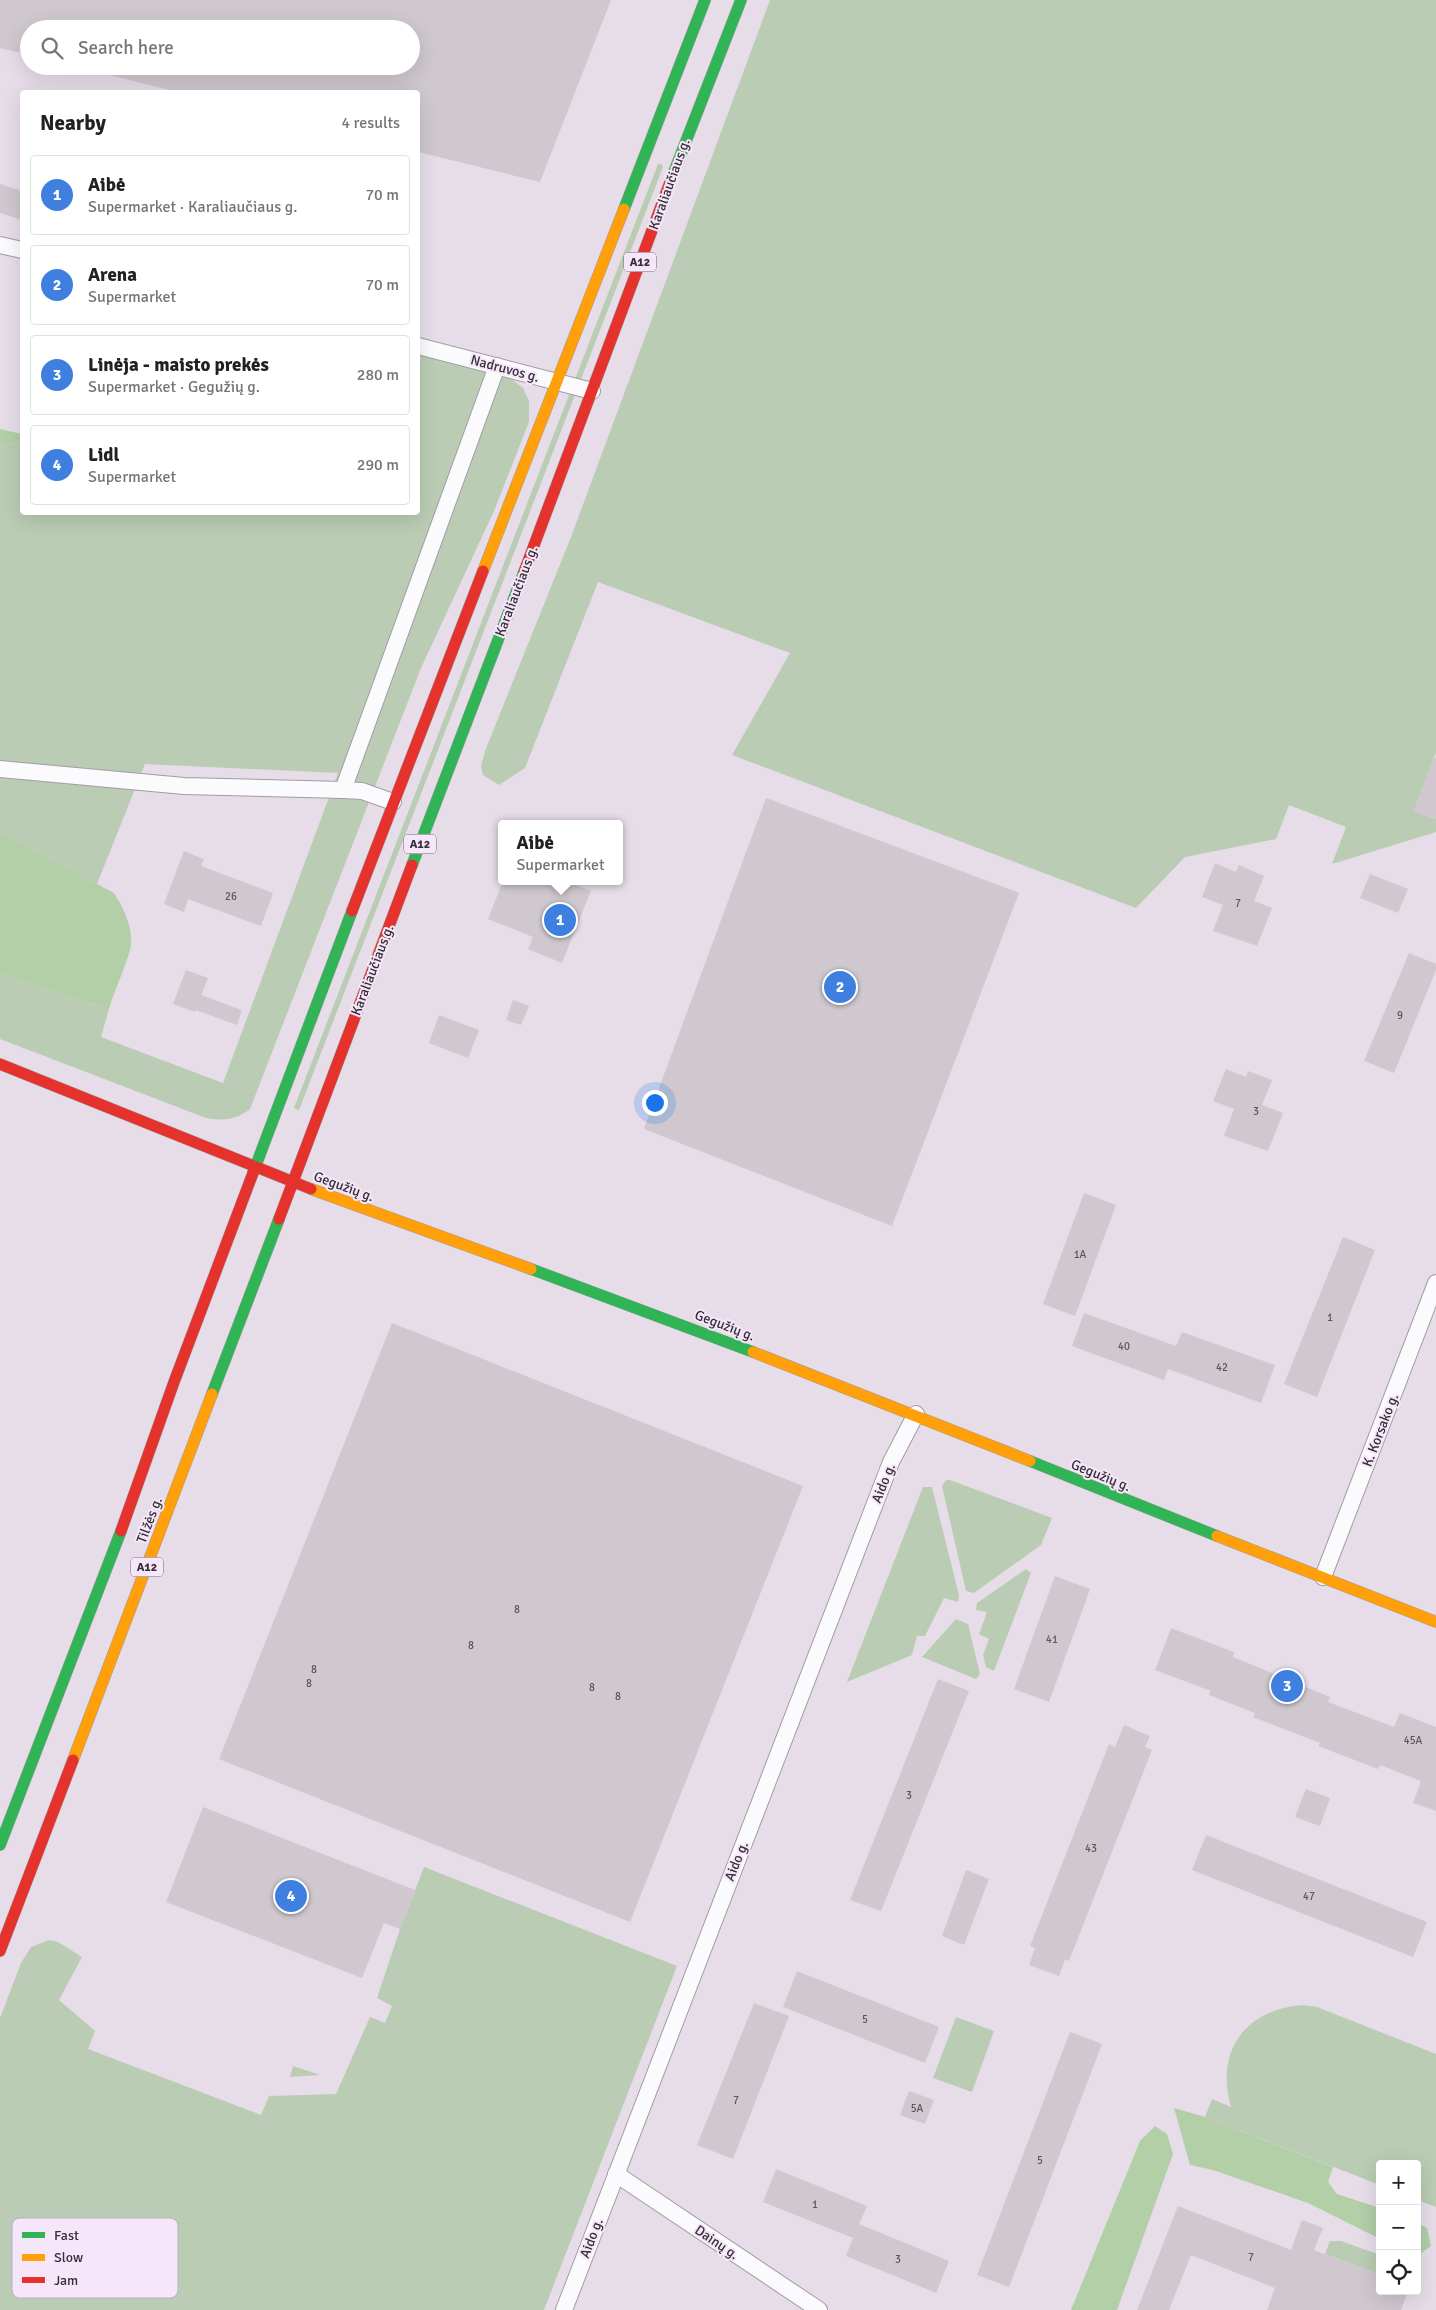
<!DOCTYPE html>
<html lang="en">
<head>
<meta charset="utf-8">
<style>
	:root { --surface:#fff; --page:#f6f6f6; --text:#202124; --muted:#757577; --line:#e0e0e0; --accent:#111827 }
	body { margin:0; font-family:Signika,sans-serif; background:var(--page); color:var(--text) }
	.controls { position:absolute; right:15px; bottom:15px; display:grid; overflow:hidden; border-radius:5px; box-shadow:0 5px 20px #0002 }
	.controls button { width:45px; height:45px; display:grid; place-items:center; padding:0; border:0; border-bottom:1px solid var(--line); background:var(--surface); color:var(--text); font:25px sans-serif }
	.you { position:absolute; left:654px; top:1102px; width:18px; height:18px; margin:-12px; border:4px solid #fff; border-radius:50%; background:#1a73e8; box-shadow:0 0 0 8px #1a73e833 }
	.badge { display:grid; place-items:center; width:32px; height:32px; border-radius:50%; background:var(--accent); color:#fff; font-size:16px; font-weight:700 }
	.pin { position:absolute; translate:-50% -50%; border:2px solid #fff; box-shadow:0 1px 5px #0006 }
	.popup { position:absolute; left:498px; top:820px; width:125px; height:65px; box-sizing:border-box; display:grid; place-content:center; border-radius:5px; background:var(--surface); filter:drop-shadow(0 1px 4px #0005); font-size:16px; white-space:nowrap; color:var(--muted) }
	.popup b { font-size:19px; color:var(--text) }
	.popup::after { content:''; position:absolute; left:50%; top:100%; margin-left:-10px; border:10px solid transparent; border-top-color:var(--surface) }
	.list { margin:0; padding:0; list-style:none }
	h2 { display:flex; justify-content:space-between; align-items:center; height:65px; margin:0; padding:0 20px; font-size:21px }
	h2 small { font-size:16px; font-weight:400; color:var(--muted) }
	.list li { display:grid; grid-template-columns:32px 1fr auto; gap:15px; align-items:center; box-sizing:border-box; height:80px; margin:0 10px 10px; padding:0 10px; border:1px solid var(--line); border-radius:5px }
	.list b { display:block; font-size:19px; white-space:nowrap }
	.list p { margin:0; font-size:16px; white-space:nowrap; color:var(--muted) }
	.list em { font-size:16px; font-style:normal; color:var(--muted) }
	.icon { flex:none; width:28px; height:28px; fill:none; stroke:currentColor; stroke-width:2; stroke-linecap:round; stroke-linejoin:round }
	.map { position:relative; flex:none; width:1436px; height:2310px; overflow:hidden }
	.search { position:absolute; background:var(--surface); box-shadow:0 5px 20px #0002; left:20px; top:20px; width:400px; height:55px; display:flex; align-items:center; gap:12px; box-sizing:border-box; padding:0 18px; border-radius:28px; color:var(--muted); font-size:19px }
	.panel { position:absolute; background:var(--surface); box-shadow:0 5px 20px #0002; left:20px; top:90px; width:400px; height:425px; border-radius:5px }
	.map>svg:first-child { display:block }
	.green { fill:#baccb4 }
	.forest { fill:#b2cfa8 }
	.building { fill:#cfc8cf }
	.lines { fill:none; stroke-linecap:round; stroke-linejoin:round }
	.street-casing { stroke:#a29ca4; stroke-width:18 }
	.fast-casing { stroke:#a29ca4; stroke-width:12 }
	.slow-casing { stroke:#a29ca4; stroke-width:12 }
	.jam-casing { stroke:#a29ca4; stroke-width:12 }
	.street { stroke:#fbfafc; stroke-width:16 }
	.fast { stroke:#30b455; stroke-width:11 }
	.slow { stroke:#ff9f0a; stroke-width:11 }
	.jam { stroke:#e5322d; stroke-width:11 }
	.labels { text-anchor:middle; stroke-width:4; stroke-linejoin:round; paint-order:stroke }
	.number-label { font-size:11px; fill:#5c555d }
	.shield { fill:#f6e6f9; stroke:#6f6671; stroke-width:1 }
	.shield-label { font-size:12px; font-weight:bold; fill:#352f37 }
	.street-label { font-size:14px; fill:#352f37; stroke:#f6e6f9 }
	.key { fill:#f6e6f9; stroke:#bcafbf; stroke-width:1 }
	.key-label { font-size:14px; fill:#352f37 }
</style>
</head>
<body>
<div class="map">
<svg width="1436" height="2310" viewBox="0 0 1436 2310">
	<rect width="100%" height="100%" fill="#e6dde8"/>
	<g class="green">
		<polygon points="770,0 1436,0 1436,753 1414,811 1436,819 1436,832 1332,864 1346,827 1289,805 1276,839 1185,857 1136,908 732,755 790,653 598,582 525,768 499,785 483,775 481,766 485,751 571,537"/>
		<polygon points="658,164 661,164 663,167 299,1110 294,1108"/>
		<path d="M418,355L511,379L523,388L529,401V422L494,511L421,668L250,1109C236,1120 223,1121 206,1118L0,1039V974L109,1009L101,1037L223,1083L338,773L145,764L97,884L0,832V446L22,441V512H418Z"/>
		<polygon points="946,1480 950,1480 1052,1518 1041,1545 974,1593 966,1591 942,1486"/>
		<polygon points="923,1487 932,1487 959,1595 958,1602 944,1598 925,1636 917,1636 912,1655 847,1682"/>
		<polygon points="1026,1569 1031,1573 994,1671 986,1667 983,1655 989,1639 979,1634 987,1612 976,1610 977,1603"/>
		<polygon points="956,1619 968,1624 980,1674 976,1679 922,1657"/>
		<polygon points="424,1867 677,1966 544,2310 0,2310 0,2018 21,1963 31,1947 49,1940 58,1942 82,1957 59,2000 95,2031 88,2049 261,2115 269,2096 336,2094 370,2017 385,2023 392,2006 377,1998 400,1929"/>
		<path d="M1302,2005L1317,2007L1436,2054V2207L1417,2200V2164H1380V2185L1205,2117L1212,2099L1231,2107C1215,2052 1244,2010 1302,2005Z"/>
		<polygon points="956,2017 994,2031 972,2092 933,2078"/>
		<polygon points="293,2066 320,2075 290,2077"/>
		<polygon points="1330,2241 1341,2241 1380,2255 1380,2275 1325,2254"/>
	</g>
	<g class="forest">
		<polygon points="0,429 22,434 22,441 0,446"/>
		<path d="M0,832L114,893C123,907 133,927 131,945C128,961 114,992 109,1009L0,974Z"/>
		<polygon points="1174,2108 1205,2117 1333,2167 1328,2182 1337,2194 1380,2208 1380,2239 1308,2203 1213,2170 1190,2165"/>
		<polygon points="1155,2126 1167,2134 1173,2154 1117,2310 1071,2310 1140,2141"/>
		<polygon points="1417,2223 1427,2228 1431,2246 1417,2256"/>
	</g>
	<g class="building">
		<polygon points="0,0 611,0 540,182 418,152 418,92 178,92 97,72 97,66 411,66 411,29 29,29 29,55 0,48"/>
		<polygon points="0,184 22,191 22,220 0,213"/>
		<polygon points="1434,758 1436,758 1436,819 1414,811"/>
		<polygon points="766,798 1019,893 892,1226 644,1129"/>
		<polygon points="184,851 204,859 201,866 273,893 261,926 188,899 184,912 164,904"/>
		<polygon points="1215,863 1236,872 1239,865 1264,876 1254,901 1272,908 1257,946 1213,931 1223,905 1202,897"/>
		<polygon points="1370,874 1408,889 1398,913 1360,898"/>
		<polygon points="503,881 567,881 591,891 562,963 528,949 533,937 488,919"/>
		<polygon points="1409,953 1436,964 1436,970 1394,1073 1364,1061"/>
		<polygon points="186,970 208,978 201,995 242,1010 237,1025 196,1010 195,1012 173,1004"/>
		<polygon points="513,1000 529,1006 521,1025 506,1020"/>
		<polygon points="439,1015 479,1030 468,1058 429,1043"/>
		<polygon points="1226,1069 1246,1077 1248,1071 1272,1080 1262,1105 1283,1113 1268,1151 1224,1136 1234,1109 1213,1101"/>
		<polygon points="1084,1193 1116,1205 1075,1316 1043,1304"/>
		<polygon points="1343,1237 1375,1250 1317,1397 1284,1384"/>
		<polygon points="1084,1313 1176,1346 1182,1332 1275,1365 1261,1403 1168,1369 1164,1380 1072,1346"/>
		<polygon points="392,1323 803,1486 630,1922 219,1759"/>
		<polygon points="1055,1576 1090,1589 1049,1702 1014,1689"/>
		<polygon points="1171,1628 1234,1652 1233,1657 1330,1697 1328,1702 1394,1727 1400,1713 1436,1727 1436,1811 1413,1803 1421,1781 1380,1765 1378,1769 1318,1746 1320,1743 1253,1717 1255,1713 1209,1695 1211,1691 1155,1670"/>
		<polygon points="938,1679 969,1691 881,1911 850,1900"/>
		<polygon points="1124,1725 1150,1736 1145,1747 1152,1750 1069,1961 1065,1959 1059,1976 1029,1965 1035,1948 1030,1946 1109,1744 1115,1747"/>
		<polygon points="1306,1789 1330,1798 1320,1826 1295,1817"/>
		<polygon points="203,1807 415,1890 400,1929 384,1923 362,1978 166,1902"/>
		<polygon points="1206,1835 1427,1922 1413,1957 1192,1870"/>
		<polygon points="966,1870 989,1879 964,1945 942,1936"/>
		<polygon points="797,1971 939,2027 925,2063 783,2007"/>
		<polygon points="754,2003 789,2016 733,2159 697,2145"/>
		<polygon points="1070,2032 1102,2044 1009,2287 977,2275"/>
		<polygon points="909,2091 934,2100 925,2124 900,2115"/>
		<polygon points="776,2169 867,2206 859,2224 949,2261 936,2293 846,2256 853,2238 763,2202"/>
		<polygon points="1178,2206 1291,2250 1302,2220 1323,2228 1314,2250 1380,2275 1380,2291 1408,2291 1401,2310 1267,2310 1275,2288 1191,2255 1169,2310 1137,2310"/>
	</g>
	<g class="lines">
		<defs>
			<g id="street">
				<polyline points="0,245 22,250"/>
				<polyline points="418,346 592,391"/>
				<polyline points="0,769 184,786 343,790 362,791 393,802"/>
				<polyline points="343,790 497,366"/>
				<polyline points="1323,1577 1436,1283"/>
				<polyline points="616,2174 819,2310"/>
				<polyline points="564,2310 891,1462 916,1414"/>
			</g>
			<g id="fast">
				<polyline points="672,177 741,0"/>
				<polyline points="624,209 705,0"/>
				<polyline points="412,865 524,572"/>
				<polyline points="253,1173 352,911"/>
				<polyline points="531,1269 753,1352"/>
				<polyline points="212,1394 279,1219"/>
				<polyline points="1030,1461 1217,1536"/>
				<polyline points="0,1845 121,1531"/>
			</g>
			<g id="slow">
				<polyline points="483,571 624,209"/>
				<polyline points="311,1189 531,1269"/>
				<polyline points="753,1352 1030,1461"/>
				<polyline points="1217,1536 1436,1622"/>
				<polyline points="73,1760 212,1394"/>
			</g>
			<g id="jam">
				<polyline points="524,572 672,177"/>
				<polyline points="352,911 483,571"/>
				<polyline points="0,1064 311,1189"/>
				<polyline points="279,1219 412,865"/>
				<polyline points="121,1531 174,1382 253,1173"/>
				<polyline points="0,1951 73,1760"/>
			</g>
		</defs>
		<use href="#street" class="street-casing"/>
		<use href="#fast" class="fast-casing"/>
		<use href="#slow" class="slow-casing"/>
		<use href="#jam" class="jam-casing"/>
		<use href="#street" class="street"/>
		<use href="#fast" class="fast"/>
		<use href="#slow" class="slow"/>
		<use href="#jam" class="jam"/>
	</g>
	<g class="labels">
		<g class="number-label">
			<text x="231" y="900">26</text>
			<text x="1238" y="907">7</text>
			<text x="1400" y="1019">9</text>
			<text x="1256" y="1115">3</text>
			<text x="1080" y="1258">1A</text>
			<text x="1330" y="1321">1</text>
			<text x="1124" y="1350">40</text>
			<text x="1222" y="1371">42</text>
			<text x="517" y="1613">8</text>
			<text x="1052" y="1643">41</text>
			<text x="471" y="1649">8</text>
			<text x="314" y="1673">8</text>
			<text x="309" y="1687">8</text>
			<text x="592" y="1691">8</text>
			<text x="618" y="1700">8</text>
			<text x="1413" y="1744">45A</text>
			<text x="909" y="1799">3</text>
			<text x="1091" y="1852">43</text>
			<text x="1309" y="1900">47</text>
			<text x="865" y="2023">5</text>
			<text x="736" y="2104">7</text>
			<text x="917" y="2112">5A</text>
			<text x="1040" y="2164">5</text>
			<text x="815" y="2208">1</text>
			<text x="1251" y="2261">7</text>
			<text x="898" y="2263">3</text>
		</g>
		<g class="shield">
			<rect x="624" y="252.5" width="32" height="19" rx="4"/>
			<rect x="404" y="834.5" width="32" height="19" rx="4"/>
			<rect x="131" y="1557.5" width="32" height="19" rx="4"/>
		</g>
		<g class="shield-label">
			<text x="640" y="266">A12</text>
			<text x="420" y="848">A12</text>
			<text x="147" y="1571">A12</text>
		</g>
		<g class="street-label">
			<text transform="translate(669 184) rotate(-70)" y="5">Karaliaučiaus g.</text>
			<text transform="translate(505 368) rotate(15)" y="5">Nadruvos g.</text>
			<text transform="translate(516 591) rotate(-69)" y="5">Karaliaučiaus g.</text>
			<text transform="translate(372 970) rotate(-69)" y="5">Karaliaučiaus g.</text>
			<text transform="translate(344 1186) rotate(20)" y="5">Gegužių g.</text>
			<text transform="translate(725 1325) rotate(21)" y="5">Gegužių g.</text>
			<text transform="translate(1380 1430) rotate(-69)" y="5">K. Korsako g.</text>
			<text transform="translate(1101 1475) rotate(22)" y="5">Gegužių g.</text>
			<text transform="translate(883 1483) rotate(-68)" y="5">Aido g.</text>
			<text transform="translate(149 1520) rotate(-69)" y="5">Tilžės g.</text>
			<text transform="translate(736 1861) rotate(-68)" y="5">Aido g.</text>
			<text transform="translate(591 2238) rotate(-69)" y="5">Aido g.</text>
			<text transform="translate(717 2242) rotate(34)" y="5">Dainų g.</text>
		</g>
	</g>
	<rect x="12" y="2218" width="166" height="80" rx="8" class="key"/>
	<rect x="22" y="2232" width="23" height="6" fill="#30b455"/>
	<rect x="22" y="2254" width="23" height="7" fill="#ff9f0a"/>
	<rect x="22" y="2277" width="23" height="6" fill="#e5322d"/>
	<g class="key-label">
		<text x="54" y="2240">Fast</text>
		<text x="54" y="2262">Slow</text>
		<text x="54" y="2285">Jam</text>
	</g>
</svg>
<div class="controls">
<button>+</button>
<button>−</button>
<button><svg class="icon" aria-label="locate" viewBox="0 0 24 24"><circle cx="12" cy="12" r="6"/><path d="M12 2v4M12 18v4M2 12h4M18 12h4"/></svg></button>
</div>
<div class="you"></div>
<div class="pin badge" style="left:560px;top:920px;background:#3f7fe0">1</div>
<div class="popup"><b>Aibė</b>Supermarket</div>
<div class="pin badge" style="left:840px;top:987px;background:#3f7fe0">2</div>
<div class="pin badge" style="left:1287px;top:1686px;background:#3f7fe0">3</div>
<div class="pin badge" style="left:291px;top:1896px;background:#3f7fe0">4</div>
<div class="search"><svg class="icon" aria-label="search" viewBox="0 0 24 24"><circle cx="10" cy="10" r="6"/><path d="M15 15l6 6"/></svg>Search here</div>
<section class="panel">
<h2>Nearby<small>4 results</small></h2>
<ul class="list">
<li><span class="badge" style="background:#3f7fe0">1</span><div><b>Aibė</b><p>Supermarket · Karaliaučiaus g.</p></div><em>70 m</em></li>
<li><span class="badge" style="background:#3f7fe0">2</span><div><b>Arena</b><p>Supermarket</p></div><em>70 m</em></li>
<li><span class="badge" style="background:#3f7fe0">3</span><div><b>Linėja - maisto prekės</b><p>Supermarket · Gegužių g.</p></div><em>280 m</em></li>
<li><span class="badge" style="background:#3f7fe0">4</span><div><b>Lidl</b><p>Supermarket</p></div><em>290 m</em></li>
</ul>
</section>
</div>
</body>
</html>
